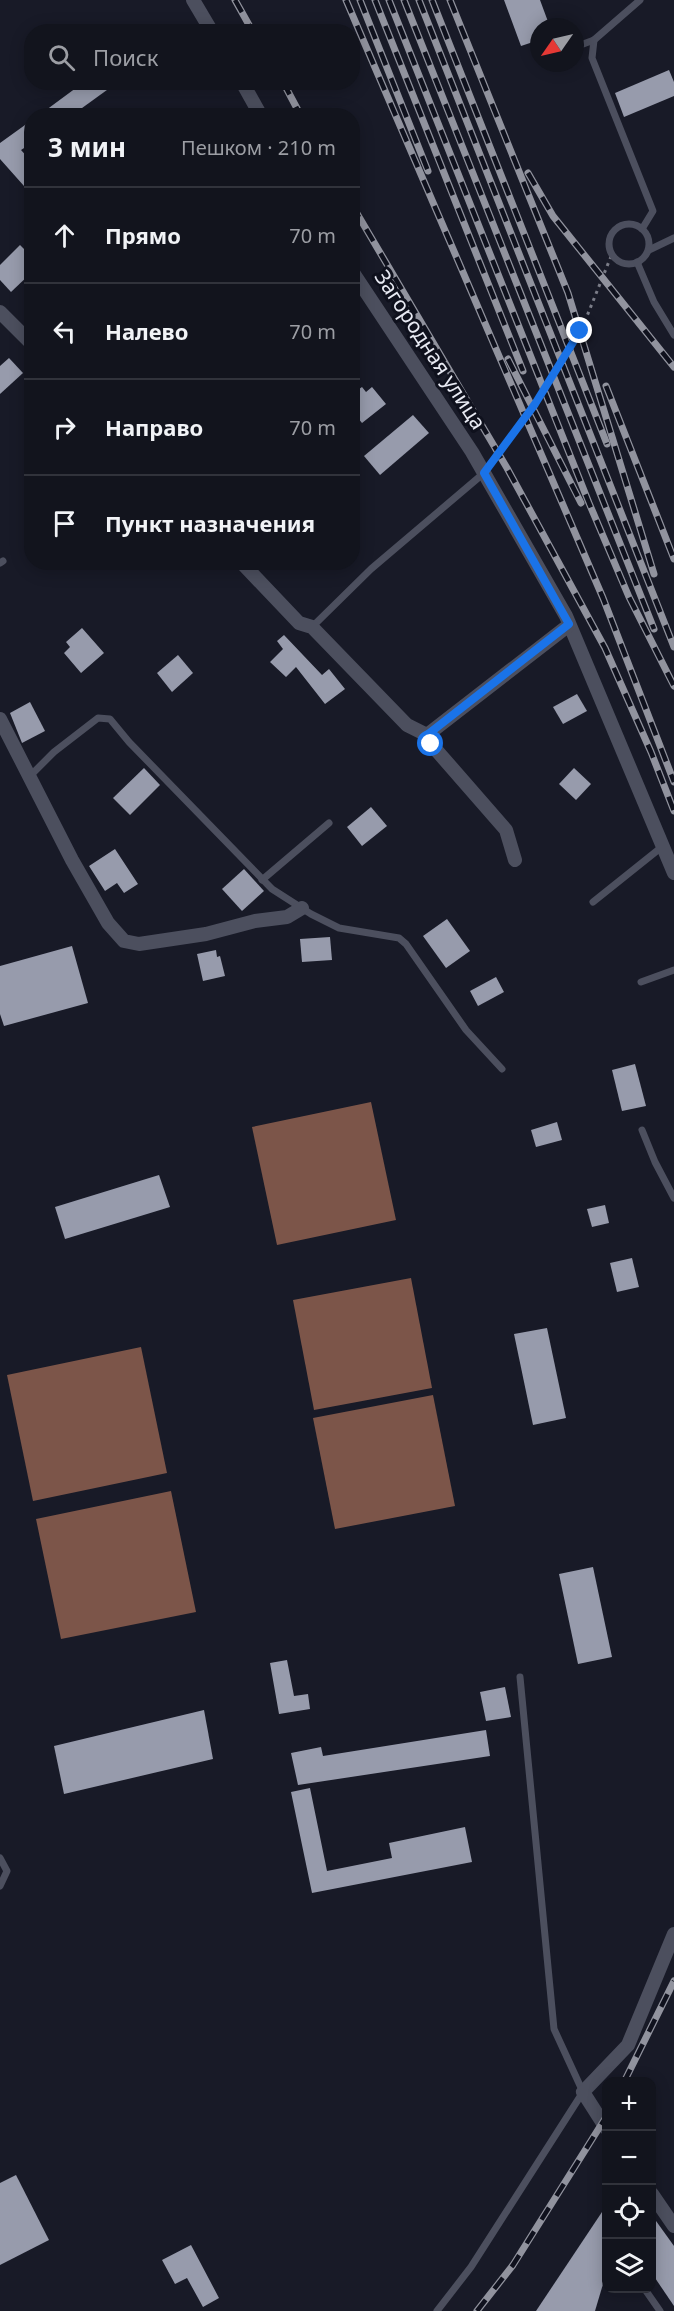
<!DOCTYPE html>
<html lang="ru">
<head>
<meta charset="utf-8">
<style>
	:root { --surface:#12141d; --page:#1b1d26; --text:#f1f3f6; --muted:#9c9ea4; --line:#31333b }
	body { margin:0; font-family:"Noto Sans",sans-serif; background:var(--page); color:var(--text) }
	.controls { position:absolute; right:18px; bottom:18px; display:grid; overflow:hidden; border-radius:12px; box-shadow:0 3px 15px #0003 }
	.controls button { width:54px; height:54px; display:grid; place-items:center; padding:0; border:0; border-bottom:2px solid var(--line); background:var(--surface); color:var(--text); font:30px sans-serif }
	.compass { position:absolute; left:530px; top:18px; width:54px; height:54px; border-radius:50%; background:var(--surface); box-shadow:0 3px 15px #0003; rotate:236deg }
	.stop { position:absolute; width:18px; height:18px; margin:-14px; border:4px solid #1a73e8; border-radius:50%; background:#fff }
	.stop.end { background:#1a73e8; border-color:#fff; box-shadow:0 2px 6px #0008 }
	.list { margin:0; padding:0; list-style:none }
	h2 { display:flex; justify-content:space-between; align-items:center; height:78px; margin:0; padding:0 24px; font-size:26px }
	h2 small { font-size:20px; font-weight:400; color:var(--muted) }
	.list li { display:grid; grid-template-columns:39px 1fr auto; gap:18px; align-items:center; box-sizing:border-box; height:96px; padding:0 24px; border-top:2px solid var(--line) }
	.list b { display:block; font-size:22px; white-space:nowrap }
	.list em { font-size:20px; font-style:normal; color:var(--muted) }
	.icon { flex:none; width:33px; height:33px; fill:none; stroke:currentColor; stroke-width:2; stroke-linecap:round; stroke-linejoin:round }
	.map { position:relative; flex:none; width:674px; height:2311px; overflow:hidden }
	.search { position:absolute; background:var(--surface); box-shadow:0 3px 15px #0003; left:24px; top:24px; width:336px; height:66px; display:flex; align-items:center; gap:15px; box-sizing:border-box; padding:0 21px; border-radius:24px; color:var(--muted); font-size:22px }
	.panel { position:absolute; background:var(--surface); box-shadow:0 3px 15px #0003; left:24px; top:108px; width:336px; height:462px; border-radius:24px }
	.map>svg:first-child { display:block }
	.water { fill:#7c5549 }
	.building { fill:#979bac }
	.lines { fill:none; stroke-linecap:round; stroke-linejoin:round }
	.path { stroke:#7b7d88; stroke-width:3; stroke-dasharray:3 4.5; stroke-linecap:butt }
	.lane { stroke:#4c4f5e; stroke-width:7 }
	.street { stroke:#4c4f5e; stroke-width:14 }
	.rail-casing { stroke:#91939e; stroke-width:7 }
	.rail { stroke:#0f111d; stroke-width:4.5; stroke-dasharray:14; stroke-linecap:butt }
	.route { stroke:#1a73e8; stroke-width:8 }
	.labels { text-anchor:middle; stroke-width:6; stroke-linejoin:round; paint-order:stroke }
	.street-label { font-size:21px; fill:#e8eaf3; stroke:#0f111d }
</style>
</head>
<body>
<div class="map">
<svg width="674" height="2311" viewBox="0 0 674 2311">
	<rect width="100%" height="100%" fill="#181a27"/>
	<g class="water">
		<polygon points="371,1102 396,1220 277,1245 252,1127"/>
		<polygon points="411,1278 432,1388 314,1410 293,1300"/>
		<polygon points="141,1347 167,1473 33,1501 7,1375"/>
		<polygon points="433,1395 455,1506 335,1529 313,1418"/>
		<polygon points="171,1491 196,1612 61,1639 36,1519"/>
	</g>
	<g class="building">
		<polygon points="504,0 540,0 550,27 539,27 539,40 521,46"/>
		<polygon points="669,70 674,82 674,96 624,117 615,93"/>
		<polygon points="84,82 118,82 71,116 38,116"/>
		<polygon points="32,120 32,143 21,150 32,162 32,195 0,159 0,143"/>
		<polygon points="20,245 32,257 32,272 11,292 0,280 0,265"/>
		<polygon points="9,358 23,373 0,394 0,366"/>
		<polygon points="362,387 366,392 372,387 386,404 362,423 352,411 352,394"/>
		<polygon points="413,415 429,433 380,475 364,456"/>
		<polygon points="82,628 104,653 81,673 64,653 70,647 66,642"/>
		<polygon points="284,635 322,675 329,669 345,689 325,704 296,667 286,677 270,662 283,649 277,641"/>
		<polygon points="178,655 193,673 172,692 157,673"/>
		<polygon points="577,694 587,711 563,724 553,707"/>
		<polygon points="30,702 45,731 22,743 10,713"/>
		<polygon points="144,768 160,785 130,815 113,798"/>
		<polygon points="574,768 591,784 576,800 559,784"/>
		<polygon points="371,807 387,826 362,846 347,827"/>
		<polygon points="115,849 138,884 124,893 117,883 105,891 89,866"/>
		<polygon points="244,869 264,891 242,911 222,889"/>
		<polygon points="447,919 470,951 446,968 423,936"/>
		<polygon points="330,937 332,960 302,962 300,939"/>
		<polygon points="72,946 88,1003 4,1026 0,1014 0,966"/>
		<polygon points="216,950 217,957 220,956 225,976 203,981 197,954"/>
		<polygon points="496,977 504,992 478,1006 470,991"/>
		<polygon points="635,1064 646,1106 622,1111 612,1070"/>
		<polygon points="557,1122 562,1140 536,1147 531,1130"/>
		<polygon points="159,1175 170,1207 65,1239 55,1207"/>
		<polygon points="605,1205 609,1223 592,1227 587,1209"/>
		<polygon points="632,1258 639,1287 617,1292 610,1263"/>
		<polygon points="547,1328 566,1418 533,1425 514,1334"/>
		<polygon points="593,1567 612,1657 578,1664 559,1574"/>
		<polygon points="287,1660 294,1696 308,1694 310,1709 279,1714 270,1663"/>
		<polygon points="505,1687 511,1717 486,1721 480,1692"/>
		<polygon points="204,1710 213,1759 64,1794 54,1746"/>
		<polygon points="486,1730 490,1756 298,1785 291,1753 321,1747 323,1756"/>
		<polygon points="310,1788 327,1871 392,1858 389,1843 465,1827 472,1862 312,1893 291,1792"/>
		<polygon points="16,2175 49,2240 0,2265 0,2183"/>
		<polygon points="606,2206 606,2274 595,2311 536,2311"/>
		<polygon points="651,2214 674,2246 674,2306 651,2272"/>
		<polygon points="191,2245 219,2298 203,2307 187,2278 175,2284 162,2260"/>
	</g>
	<g class="lines">
		<polyline class="path" points="494,459 535,404 581,331 612,254"/>
		<g class="lane">
			<polyline points="594,40 592,58 653,211 642,229"/>
			<polyline points="575,47 594,40 640,0"/>
			<circle cx="629" cy="244" r="20"/>
			<polyline points="649,250 674,238"/>
			<polyline points="637,262 654,302 674,335"/>
			<polyline points="0,563 3,561"/>
			<polyline points="312,627 371,569 484,473"/>
			<polyline points="29,777 54,752 98,718 110,719 129,742 272,889 311,914 339,928 399,938 406,944 466,1030 502,1069"/>
			<polyline points="262,880 329,823"/>
			<polyline points="593,902 663,846"/>
			<polyline points="641,982 674,970"/>
			<polyline points="642,1130 655,1162 674,1198"/>
			<polyline points="0,1858 7,1871 0,1886"/>
			<polyline points="644,2288 660,2311"/>
			<polyline points="437,2311 471,2267 583,2092 554,2029 520,1677"/>
		</g>
		<g class="street">
			<polyline points="193,0 212,32"/>
			<polyline points="242,82 261,116"/>
			<polyline points="352,271 472,452 566,616 674,873"/>
			<polyline points="0,312 32,344"/>
			<polyline points="241,562 299,623 312,627 407,725 427,735 431,744 506,830 515,860"/>
			<polyline points="0,719 72,860 108,923 124,941 139,944 206,934 255,921 287,917 302,908"/>
			<polyline points="427,735 569,625"/>
			<polyline points="606,2128 583,2092 628,2045 674,1934"/>
			<polyline points="652,2194 674,2226"/>
		</g>
		<defs>
			<g id="rail">
				<polyline points="235,0 253,32"/>
				<polyline points="346,0 603,598 674,782"/>
				<polyline points="360,0 428,171"/>
				<polyline points="375,0 523,371"/>
				<polyline points="389,0 589,503 629,597 674,686"/>
				<polyline points="404,0 654,629"/>
				<polyline points="419,0 674,647"/>
				<polyline points="432,0 607,444"/>
				<polyline points="450,0 568,293 654,574"/>
				<polyline points="283,82 301,116"/>
				<polyline points="528,173 553,216 674,367"/>
				<polyline points="352,205 507,468 605,648 651,752 674,811"/>
				<polyline points="508,359 581,503"/>
				<polyline points="606,386 674,559"/>
				<polyline points="624,2082 674,1981"/>
				<polyline points="477,2311 513,2265 606,2117"/>
			</g>
		</defs>
		<use href="#rail" class="rail-casing"/>
		<use href="#rail" class="rail"/>
	</g>
	<g class="lines">
		<polyline class="route" points="431,744 427,735 569,624 484,473 535,404 580,331"/>
	</g>
	<g class="labels">
		<g class="street-label">
			<text transform="translate(430 350) rotate(57)" y="7">Загородная улица</text>
		</g>
	</g>
</svg>
<div class="controls">
<button>+</button>
<button>−</button>
<button><svg class="icon" aria-label="locate" viewBox="0 0 24 24"><circle cx="12" cy="12" r="6"/><path d="M12 2v4M12 18v4M2 12h4M18 12h4"/></svg></button>
<button><svg class="icon" aria-label="layers" viewBox="0 0 24 24"><path d="M12 4l9 5-9 5-9-5zM3 14l9 5 9-5"/></svg></button>
</div>
<svg class="compass" viewBox="-18 -18 36 36"><path d="M0-13l5 13h-10z" fill="#e53935"/><path d="M0 13l5-13h-10z" fill="#9c9ea4"/></svg>
<div class="stop" style="left:431px;top:744px"></div>
<div class="stop end" style="left:580px;top:331px"></div>
<div class="search"><svg class="icon" aria-label="search" viewBox="0 0 24 24"><circle cx="10" cy="10" r="6"/><path d="M15 15l6 6"/></svg>Поиск</div>
<section class="panel">
<h2>3 мин<small>Пешком · 210 m</small></h2>
<ul class="list">
<li><svg class="icon" aria-label="ahead" viewBox="0 0 24 24"><path d="M12 20V5M6 11l6-6 6 6"/></svg><div><b>Прямо</b></div><em>70 m</em></li>
<li><svg class="icon" aria-label="left" viewBox="0 0 24 24"><path d="M17 20v-9H6M10 6l-5 5 5 5"/></svg><div><b>Налево</b></div><em>70 m</em></li>
<li><svg class="icon" aria-label="right" viewBox="0 0 24 24"><path d="M7 20v-9h11M14 6l5 5-5 5"/></svg><div><b>Направо</b></div><em>70 m</em></li>
<li><svg class="icon" aria-label="arrive" viewBox="0 0 24 24"><path d="M6 21V4h12l-3 4 3 4H6"/></svg><div><b>Пункт назначения</b></div></li>
</ul>
</section>
</div>
</body>
</html>
